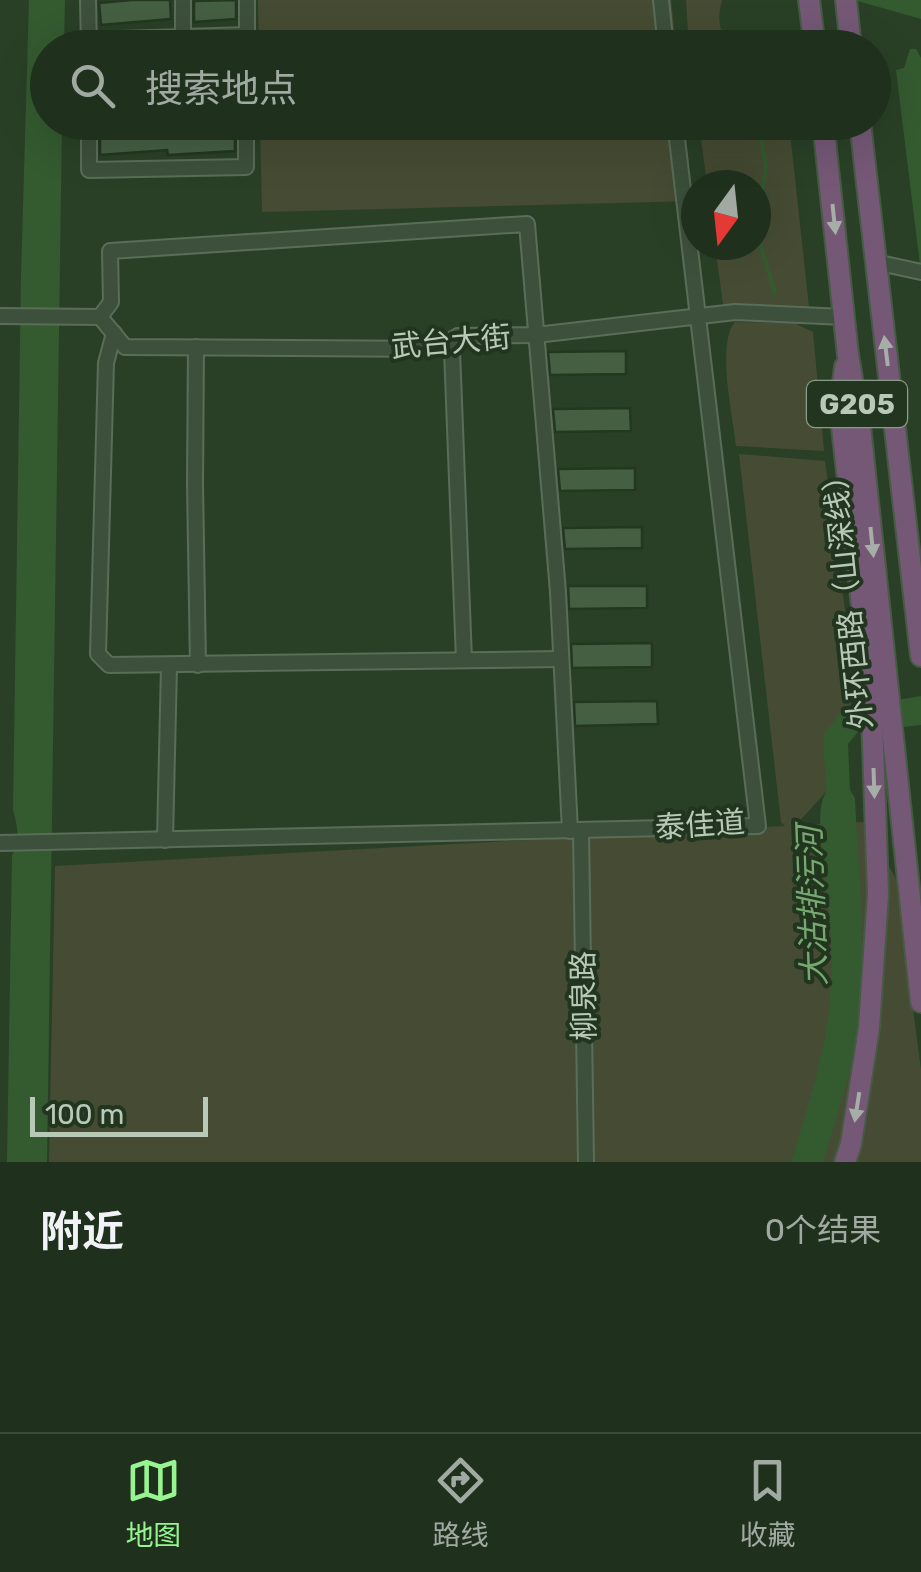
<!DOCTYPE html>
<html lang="zh">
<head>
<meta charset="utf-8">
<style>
	:root { --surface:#1f301c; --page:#273825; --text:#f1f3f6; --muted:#a1a9a3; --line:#3c4b3b; --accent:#96f591 }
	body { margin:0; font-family:Rubik,"Noto Sans SC",sans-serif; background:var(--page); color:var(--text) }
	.compass { position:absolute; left:681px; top:170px; width:90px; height:90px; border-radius:50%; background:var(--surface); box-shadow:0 10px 40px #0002; rotate:195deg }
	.scale { position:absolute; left:30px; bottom:25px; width:178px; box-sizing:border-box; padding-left:10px; border:5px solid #b8cab7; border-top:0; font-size:28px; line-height:35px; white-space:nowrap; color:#b8cab7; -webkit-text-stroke:8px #21351f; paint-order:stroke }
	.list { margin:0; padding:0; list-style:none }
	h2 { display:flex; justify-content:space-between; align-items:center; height:130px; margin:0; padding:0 40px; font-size:42px }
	h2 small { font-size:32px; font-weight:400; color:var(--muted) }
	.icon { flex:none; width:55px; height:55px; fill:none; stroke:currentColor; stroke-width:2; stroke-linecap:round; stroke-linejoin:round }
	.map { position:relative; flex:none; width:921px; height:1162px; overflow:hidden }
	.search { position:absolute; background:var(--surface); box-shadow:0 10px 40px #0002; left:30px; right:30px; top:30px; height:110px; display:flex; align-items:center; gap:25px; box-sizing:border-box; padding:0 35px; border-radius:55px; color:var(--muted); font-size:38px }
	.sheet { height:270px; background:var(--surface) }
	nav { display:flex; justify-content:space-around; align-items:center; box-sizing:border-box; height:140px; border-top:2px solid var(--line); background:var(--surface); font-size:28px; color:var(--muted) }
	nav a { display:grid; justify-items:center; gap:5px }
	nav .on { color:var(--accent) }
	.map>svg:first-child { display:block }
	.green { fill:#464c33 }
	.water { fill:#345a30 }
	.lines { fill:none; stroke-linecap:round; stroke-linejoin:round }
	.stream { stroke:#345a30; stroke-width:4 }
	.building { fill:#455f43; stroke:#233721; stroke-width:2.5 }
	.minor-casing { stroke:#5a6d58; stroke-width:18 }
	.highway-casing { stroke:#475a45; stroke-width:24 }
	.minor { stroke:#3c503b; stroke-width:14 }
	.highway { stroke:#745876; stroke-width:20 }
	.oneway { fill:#a7aea7 }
	.labels { text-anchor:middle; stroke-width:8; stroke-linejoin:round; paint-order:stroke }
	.shield { fill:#21351f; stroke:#8b9d89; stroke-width:2.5 }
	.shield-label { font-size:28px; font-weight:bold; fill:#b8cab7 }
	.street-label { font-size:30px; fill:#b8cab7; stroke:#21351f }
	.water-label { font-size:32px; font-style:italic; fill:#77a872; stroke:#21351f }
</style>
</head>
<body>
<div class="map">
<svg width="921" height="1162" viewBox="0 0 921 1162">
	<rect width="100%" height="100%" fill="#294026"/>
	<g class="green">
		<polygon points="258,0 671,0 676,47 259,47"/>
		<path d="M686,0H722C717,18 718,38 736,47H689Z"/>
		<polygon points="260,123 684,123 693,201 262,212"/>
		<polygon points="699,123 789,123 809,307 723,304 715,245 756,245 756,185 707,185"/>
		<path d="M735,322L794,323L813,332L824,451L736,446C733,416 716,344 735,322Z"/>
		<polygon points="739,454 825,461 845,610 851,708 841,712 825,766 826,792 796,825 864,822 896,879 921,1070 921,1162 49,1162 55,866 785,826 781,822"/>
	</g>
	<g class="water">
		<path d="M29,0H65L64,47L48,48V122L62,123L47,1162H7L12,855C21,843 17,823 13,810L21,276Z"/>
		<polygon points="854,0 921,0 921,19"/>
		<polygon points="910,49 916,49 921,58 921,273 896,70 904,68"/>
		<path d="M921,696V725L858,732L848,744L850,790L855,798C858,875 869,959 857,1036C850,1078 835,1121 823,1162H791C807,1109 826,1053 830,998C834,960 830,921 826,883C824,860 814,812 826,792L823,735L841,712L851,708Z"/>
	</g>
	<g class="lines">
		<polyline class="stream" points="758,122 766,166 758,220 761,247 775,293"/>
	</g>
	<g class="building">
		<polygon points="132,0 170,0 171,19 101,25 99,3"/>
		<polygon points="236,0 236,19 194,22 194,1"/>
		<polygon points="166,128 166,133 235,128 235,151 168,155 167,150 100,155 100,133"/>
		<polygon points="626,351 626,374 550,375 548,352"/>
		<polygon points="630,408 631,431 555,432 553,409"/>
		<polygon points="635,468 635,490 560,491 558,469"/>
		<polygon points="642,527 642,548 565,549 563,528"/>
		<polygon points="568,586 647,586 647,608 569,609"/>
		<polygon points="652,643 652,667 572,668 571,644"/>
		<polygon points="657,701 658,724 575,726 574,702"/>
	</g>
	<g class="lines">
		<defs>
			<g id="minor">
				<polyline points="88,0 89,48"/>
				<polyline points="661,0 666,48"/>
				<polyline points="183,37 183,0"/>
				<polyline points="89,40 247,35"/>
				<polyline points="247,48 247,0"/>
				<polyline points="89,122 89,170 246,167 246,122"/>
				<polyline points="875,262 921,272"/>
				<polyline points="0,316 100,317 125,347 437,349 458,336 536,335 735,312 844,317"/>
				<polyline points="100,317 111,302 110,251 527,224 558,592 570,831"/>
				<polyline points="114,333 106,363 98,654 109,665 561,659"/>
				<polyline points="448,342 452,350 464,660"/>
				<polyline points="196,347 195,484 198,665"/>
				<polyline points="581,831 586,1162"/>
				<polyline points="165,840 169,666"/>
				<polyline points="0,843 758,826 675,122"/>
			</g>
			<g id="highway">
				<polyline points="809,0 815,48"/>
				<polyline points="846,0 851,48"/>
				<polyline points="823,122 848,355 860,426 921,1002"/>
				<polyline points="860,122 921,656"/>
				<polyline points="845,1162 851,1144 869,1028 878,894 871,686 840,409 845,367"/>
			</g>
		</defs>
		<use href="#minor" class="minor-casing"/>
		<use href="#highway" class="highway-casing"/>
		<use href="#minor" class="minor"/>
		<use href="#highway" class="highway"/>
	</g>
	<defs><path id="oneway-solid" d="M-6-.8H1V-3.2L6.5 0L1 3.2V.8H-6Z" transform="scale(2.5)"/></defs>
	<g class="oneway">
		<use href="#oneway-solid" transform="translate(834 219) rotate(84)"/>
		<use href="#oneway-solid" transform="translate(886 351) rotate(-97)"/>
		<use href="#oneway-solid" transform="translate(872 542) rotate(84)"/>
		<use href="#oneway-solid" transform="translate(874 783) rotate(88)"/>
		<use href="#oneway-solid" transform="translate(857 1107) rotate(99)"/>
	</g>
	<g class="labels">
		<rect class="shield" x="807" y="381" width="100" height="46" rx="8"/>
		<g class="shield-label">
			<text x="857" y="414">G205</text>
		</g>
		<g class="street-label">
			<text transform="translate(451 342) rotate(-5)" y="10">武台大街</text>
			<text transform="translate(848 595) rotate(-96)" y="10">外环西路（山深线）</text>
			<text transform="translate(700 825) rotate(-4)" y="10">泰佳道</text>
			<text transform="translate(584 996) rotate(-91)" y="10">柳泉路</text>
		</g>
		<g class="water-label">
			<text transform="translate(812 906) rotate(-92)" y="11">大沽排污河</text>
		</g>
	</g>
</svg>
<svg class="compass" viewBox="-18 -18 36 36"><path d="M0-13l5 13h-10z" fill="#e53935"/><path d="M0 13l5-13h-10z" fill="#a1a9a3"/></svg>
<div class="scale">100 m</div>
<div class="search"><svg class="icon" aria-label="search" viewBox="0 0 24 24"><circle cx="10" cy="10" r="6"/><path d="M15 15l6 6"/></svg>搜索地点</div>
</div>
<section class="sheet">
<h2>附近<small>0个结果</small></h2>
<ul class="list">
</ul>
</section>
<nav>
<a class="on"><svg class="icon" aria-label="map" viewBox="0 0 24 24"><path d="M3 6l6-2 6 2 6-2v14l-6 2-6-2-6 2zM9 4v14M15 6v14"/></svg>地图</a>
<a><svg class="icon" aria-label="directions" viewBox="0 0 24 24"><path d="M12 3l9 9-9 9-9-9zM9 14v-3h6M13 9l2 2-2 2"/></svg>路线</a>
<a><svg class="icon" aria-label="saved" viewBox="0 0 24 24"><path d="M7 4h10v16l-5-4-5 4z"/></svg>收藏</a>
</nav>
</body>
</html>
